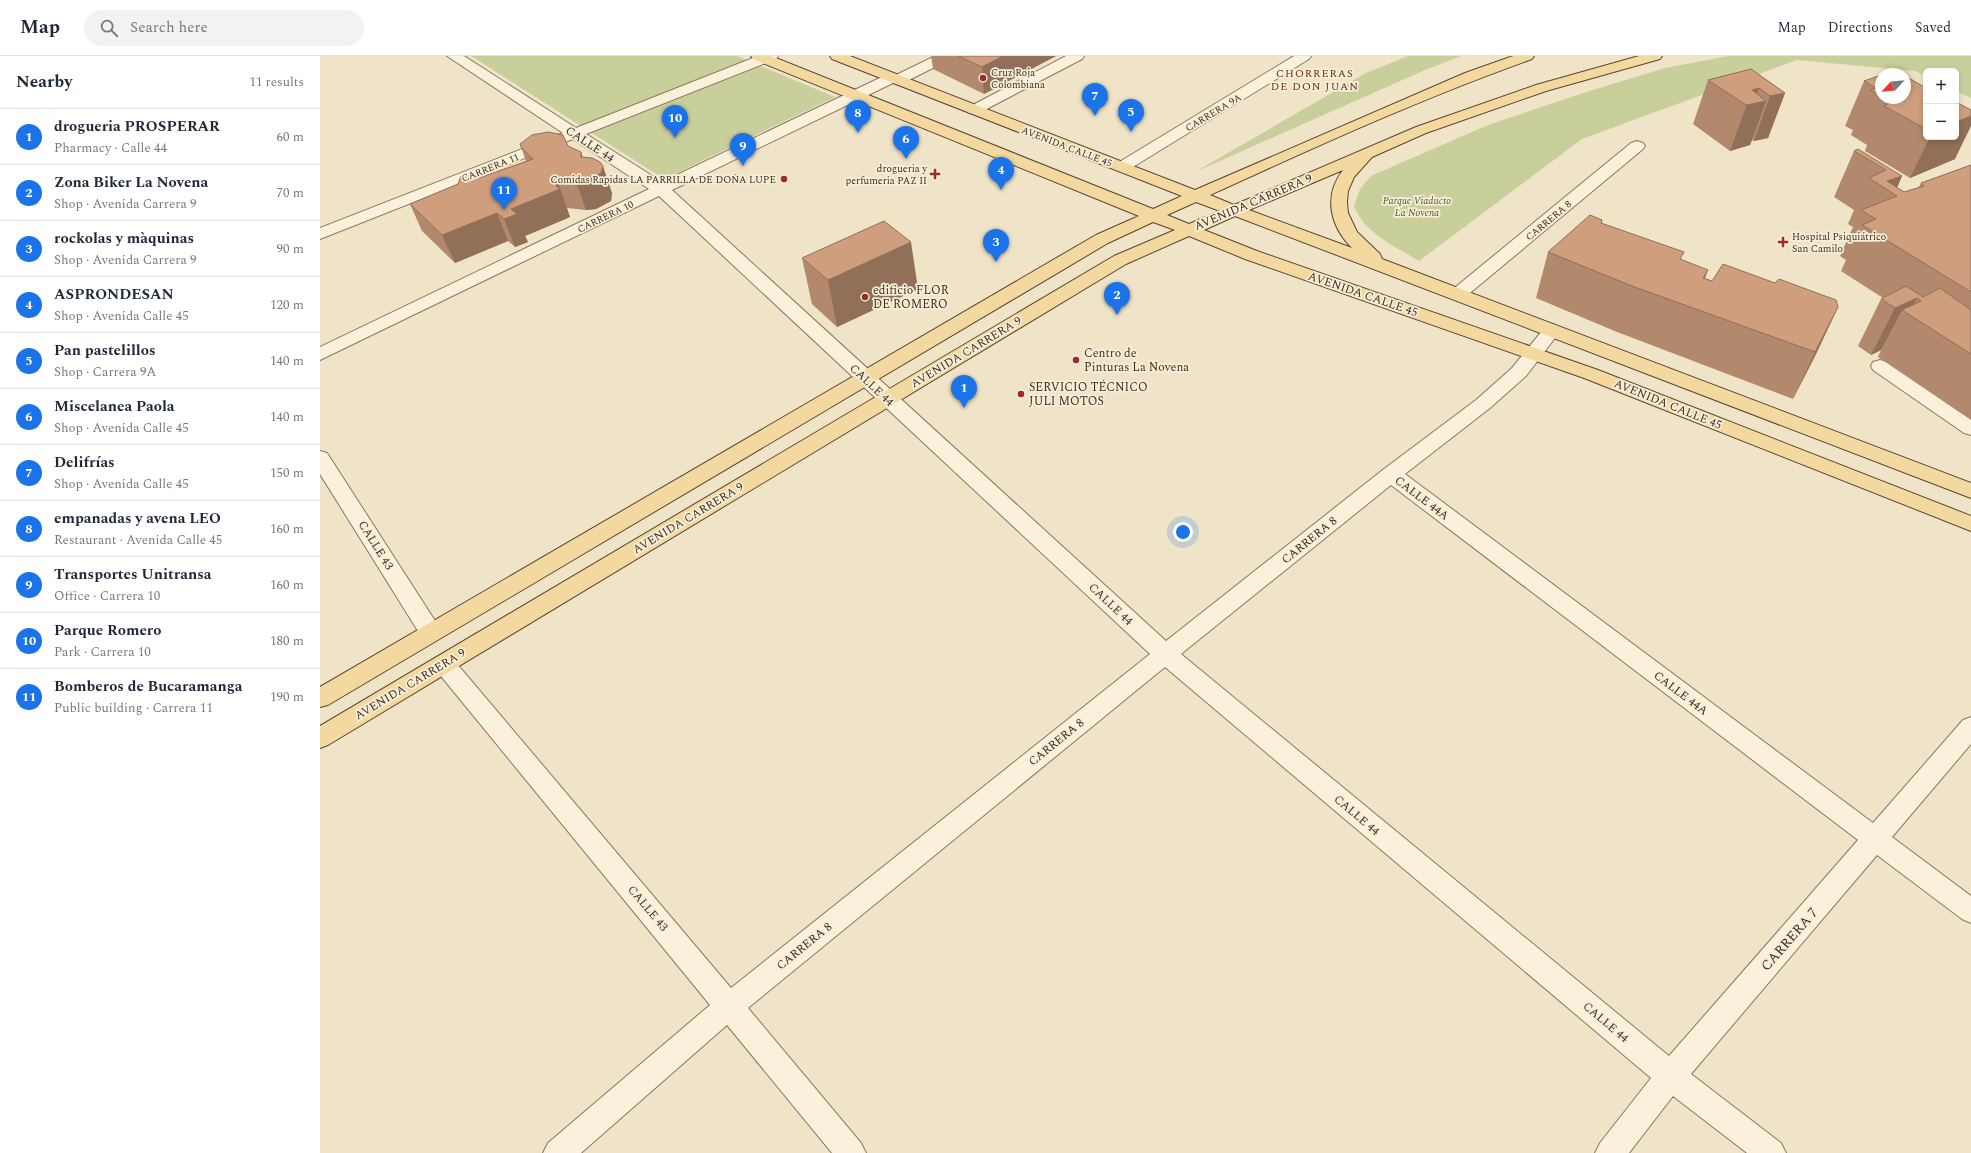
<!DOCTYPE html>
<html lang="en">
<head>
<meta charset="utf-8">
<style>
	:root { --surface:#fff; --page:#f2f2f3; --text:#1f2937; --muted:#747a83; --line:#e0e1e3; --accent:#1a73e8 }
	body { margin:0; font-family:Spectral,serif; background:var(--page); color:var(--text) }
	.controls { position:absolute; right:12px; top:12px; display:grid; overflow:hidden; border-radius:6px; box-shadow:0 2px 6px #0003 }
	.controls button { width:36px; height:36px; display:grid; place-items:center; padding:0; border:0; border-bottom:1px solid var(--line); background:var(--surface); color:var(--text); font:20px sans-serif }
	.compass { position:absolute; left:1555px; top:12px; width:36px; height:36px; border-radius:50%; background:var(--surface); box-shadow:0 2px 6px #0003; rotate:244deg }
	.you { position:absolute; left:863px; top:476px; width:14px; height:14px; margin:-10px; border:3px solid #fff; border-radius:50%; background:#1a73e8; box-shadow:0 0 0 6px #1a73e833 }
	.badge { display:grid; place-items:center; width:26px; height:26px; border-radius:50%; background:var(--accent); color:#fff; font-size:13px; font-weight:700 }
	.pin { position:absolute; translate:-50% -33px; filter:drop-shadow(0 1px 2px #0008) }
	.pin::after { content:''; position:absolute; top:21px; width:14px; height:12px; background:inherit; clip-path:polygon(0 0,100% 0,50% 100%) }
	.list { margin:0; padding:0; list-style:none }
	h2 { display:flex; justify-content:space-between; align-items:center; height:52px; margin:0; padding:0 16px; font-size:17px }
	h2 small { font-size:13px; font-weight:400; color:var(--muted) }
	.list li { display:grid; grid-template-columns:26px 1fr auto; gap:12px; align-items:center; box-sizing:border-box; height:56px; padding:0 16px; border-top:1px solid var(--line) }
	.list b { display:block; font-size:15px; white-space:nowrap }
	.list p { margin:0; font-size:13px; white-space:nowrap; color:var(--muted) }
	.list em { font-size:13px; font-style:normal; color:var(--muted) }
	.icon { flex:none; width:22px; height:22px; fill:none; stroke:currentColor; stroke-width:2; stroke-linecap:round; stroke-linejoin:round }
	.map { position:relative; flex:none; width:1651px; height:1097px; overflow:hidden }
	header { display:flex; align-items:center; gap:24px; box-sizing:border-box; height:56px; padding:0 20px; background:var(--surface); border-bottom:1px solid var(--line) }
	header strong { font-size:19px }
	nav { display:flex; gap:22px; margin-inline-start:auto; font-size:14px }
	.search { width:280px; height:36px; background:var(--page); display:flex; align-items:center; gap:10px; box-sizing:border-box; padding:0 14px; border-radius:22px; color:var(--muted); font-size:15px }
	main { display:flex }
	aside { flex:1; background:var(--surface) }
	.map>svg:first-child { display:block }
	.green { fill:#c9cf9b }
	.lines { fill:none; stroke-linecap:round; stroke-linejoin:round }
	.minor-casing { stroke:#8d765c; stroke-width:2 }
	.major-casing { stroke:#5b4430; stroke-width:2 }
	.minor { fill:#faf1dc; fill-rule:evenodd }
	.major { fill:#f3d9a0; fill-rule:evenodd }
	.wall { fill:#b2896c }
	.shaded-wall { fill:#916f58 }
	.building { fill:#cf9f7d; stroke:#916f58 }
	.poi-dot { fill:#9e2a2b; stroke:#f7eed8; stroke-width:1.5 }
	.labels { text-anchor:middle; stroke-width:3.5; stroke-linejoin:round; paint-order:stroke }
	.far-poi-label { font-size:10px; fill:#3d2e20; stroke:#f7eed8; text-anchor:start }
	.far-street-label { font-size:10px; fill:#3d2e20; stroke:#f7eed8 }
	.far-park-label { font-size:10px; font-style:italic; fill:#4d5a26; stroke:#f7eed8 }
	.far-neighbourhood-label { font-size:11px; letter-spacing:1px; fill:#6b2e1e; stroke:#f7eed8 }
	.street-label { font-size:12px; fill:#3d2e20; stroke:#f7eed8 }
	.poi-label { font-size:12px; fill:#3d2e20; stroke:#f7eed8; text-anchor:start }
	.near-street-label { font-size:14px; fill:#3d2e20; stroke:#f7eed8 }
</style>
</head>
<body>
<header>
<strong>Map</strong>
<div class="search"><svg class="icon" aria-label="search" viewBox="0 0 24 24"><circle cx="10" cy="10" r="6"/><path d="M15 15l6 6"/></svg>Search here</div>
<nav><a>Map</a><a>Directions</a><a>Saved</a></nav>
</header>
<main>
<aside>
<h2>Nearby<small>11 results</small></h2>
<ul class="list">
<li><span class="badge">1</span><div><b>drogueria PROSPERAR</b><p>Pharmacy · Calle 44</p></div><em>60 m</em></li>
<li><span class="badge">2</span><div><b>Zona Biker La Novena</b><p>Shop · Avenida Carrera 9</p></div><em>70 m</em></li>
<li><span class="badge">3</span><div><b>rockolas y màquinas</b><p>Shop · Avenida Carrera 9</p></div><em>90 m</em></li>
<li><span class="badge">4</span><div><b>ASPRONDESAN</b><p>Shop · Avenida Calle 45</p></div><em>120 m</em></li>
<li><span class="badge">5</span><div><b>Pan pastelillos</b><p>Shop · Carrera 9A</p></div><em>140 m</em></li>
<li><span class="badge">6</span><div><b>Miscelanea Paola</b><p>Shop · Avenida Calle 45</p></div><em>140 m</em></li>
<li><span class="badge">7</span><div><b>Delifrías</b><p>Shop · Avenida Calle 45</p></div><em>150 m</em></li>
<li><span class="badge">8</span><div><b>empanadas y avena LEO</b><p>Restaurant · Avenida Calle 45</p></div><em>160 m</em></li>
<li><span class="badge">9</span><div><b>Transportes Unitransa</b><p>Office · Carrera 10</p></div><em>160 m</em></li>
<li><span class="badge">10</span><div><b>Parque Romero</b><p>Park · Carrera 10</p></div><em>180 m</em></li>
<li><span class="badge">11</span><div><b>Bomberos de Bucaramanga</b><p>Public building · Carrera 11</p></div><em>190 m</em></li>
</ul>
</aside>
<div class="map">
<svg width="1651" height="1097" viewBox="0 0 1651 1097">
	<rect width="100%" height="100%" fill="#f0e4c8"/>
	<g class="green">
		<polygon points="151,0 417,0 515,41 344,123"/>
		<polygon points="1088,0 1141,0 1105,14 875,116 1046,17"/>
		<path d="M1408,0H1651V42L1636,35V15H1606V20L1595,15L1477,4L1262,83L1099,205C1075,190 1045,178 1034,150L1040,133L1051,120L1168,69L1263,37L1345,12Z"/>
	</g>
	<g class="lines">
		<defs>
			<g id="minor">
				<path d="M127,0H144L256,72L438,0H458L456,3L266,78L342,126L566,19L571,18L576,19L615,0H633L631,3L583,27L578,28L573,27L352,134L846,585L1064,413L1156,344L1192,312L1226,270L1232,268L1238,270L1241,274L1206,320L1170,352L1085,418L1553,767L1643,664L1651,661V688L1572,781L1651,840V867L1642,863L1557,799L1371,1018L1461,1087L1466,1097H1427L1353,1040L1309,1097H1275L1280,1087L1331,1022L845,611L428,952L541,1087L546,1097H512L407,969L261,1097H223L228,1087L390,949L116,614L113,608L116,602L124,599L132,602L411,932L830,598L339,140L0,304V291L329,133L253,83L0,183V172L243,77ZM1071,429L1538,784L1349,1000L861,598Z"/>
				<polygon points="746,0 764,0 762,3 659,57 649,57 646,54 649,51"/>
				<polygon points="974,0 991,0 989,3 808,114 796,114 794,111 796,108"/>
				<polygon points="1317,85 1323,87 1325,90 1323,93 1144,242 1138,243 1132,242 1129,238 1132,234 1311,87"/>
				<polygon points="1560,304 1567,306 1651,363 1651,379 1644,377 1553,314 1551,310 1553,306"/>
				<polygon points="0,395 7,397 119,571 122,577 119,583 111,586 103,583 0,418"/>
			</g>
			<path id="major" d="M431,0H451L833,153L862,140L512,3L510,0H530L875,134L1145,17L1193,0H1214L1212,3C1102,42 995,91 890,139L914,149L1096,71L1216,29L1319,0H1342L1340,3L1226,35L1106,77L1052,101L1034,121L1028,135L1027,146L1028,157L1037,176L1060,198L1062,203L1651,427V442L915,160L884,174L937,195L1278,314L1651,460V475L1264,322L925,203L869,180L806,208L8,689L0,692V670L794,200L855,174L833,166L788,187L8,649L0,651V631L776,179L819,160L433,3ZM1023,114C1003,140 1010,170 1032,192L929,154ZM876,146L900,155L869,168L847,159Z"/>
		</defs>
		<use href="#minor" class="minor-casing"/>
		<use href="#major" class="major-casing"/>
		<use href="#minor" class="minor"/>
		<use href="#major" class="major"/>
	</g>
	<g class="wall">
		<polygon points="611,0 736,0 664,38 613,13"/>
		<polygon points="1431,13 1465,37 1448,82 1434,85 1432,84 1430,89 1410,95 1373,68 1388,24"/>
		<polygon points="1561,19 1561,42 1585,42 1606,32 1606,81 1636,81 1635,103 1590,122 1545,95 1547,89 1531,79 1533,74 1525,70 1544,25"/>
		<polygon points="248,90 262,101 292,137 291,145 276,153 266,154 247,152 250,161 205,180 208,186 195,191 188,185 135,207 102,175 90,148 138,128 159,122 206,105 201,91"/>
		<polygon points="1534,95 1582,120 1577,132 1584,136 1599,131 1601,127 1651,109 1651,364 1558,301 1561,294 1551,299 1538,290 1561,243 1563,242 1521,215 1526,204 1520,200 1533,171 1528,168 1534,154 1514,141"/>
		<polygon points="1281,167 1361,204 1385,223 1392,225 1518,251 1496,298 1473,343 1297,276 1216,242 1228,196"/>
		<polygon points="482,202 598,233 517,271 492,248"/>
	</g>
	<g class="shaded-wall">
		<polygon points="683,0 736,0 664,38 662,11"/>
		<polygon points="1439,32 1433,48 1446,45 1430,89 1410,95 1432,34"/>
		<polygon points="1465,37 1448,82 1434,85 1450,40"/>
		<polygon points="1651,60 1651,70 1635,103 1590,122 1610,81 1636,81 1636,66"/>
		<polygon points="261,96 270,123 283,110 292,137 291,145 276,153 266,154 256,126 261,101"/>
		<polygon points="1582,120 1574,138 1567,125"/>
		<polygon points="237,124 250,161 205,180 208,186 195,191 184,163 191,153 232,126"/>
		<polygon points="177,157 188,185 135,207 122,179"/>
		<polygon points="591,186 598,233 517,271 508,224"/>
		<polygon points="1388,214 1374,252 1383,222"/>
		<polygon points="1597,242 1589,258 1582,254 1561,294 1551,299 1575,252"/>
		<polygon points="1518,251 1496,298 1473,343 1495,296"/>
	</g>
	<g class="building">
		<polygon points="638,0 683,0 662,11"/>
		<polygon points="1431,13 1465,37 1450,40 1439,32 1432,34 1446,45 1426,49 1388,24"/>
		<polygon points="1561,19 1561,40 1550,34 1556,32 1544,25"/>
		<polygon points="1585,20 1606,32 1606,73 1564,50 1571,46 1564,42 1585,42"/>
		<polygon points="1636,46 1651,54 1651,60 1636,66"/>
		<polygon points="228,76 243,79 248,90 261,96 261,101 272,102 280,106 283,110 281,117 266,125 256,126 237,124 232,126 240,133 191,153 197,158 184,163 177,157 122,179 90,148 138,128 141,120 144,119 148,118 159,122 213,103 201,91 200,88 212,79"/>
		<polygon points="1538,93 1582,120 1567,125 1584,136 1604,130 1601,127 1651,109 1651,236 1542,169 1556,163 1541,154 1577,140 1549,122 1566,114 1534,95"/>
		<polygon points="1270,159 1282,164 1281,167 1364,196 1360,203 1388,214 1383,222 1392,225 1403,208 1455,227 1459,223 1516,244 1518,251 1495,296 1312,230 1228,196"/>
		<polygon points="564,165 591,186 508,224 482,202"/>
		<polygon points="1586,230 1603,241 1620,232 1651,254 1651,298 1582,254 1601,245 1597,242 1575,252 1561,243"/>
	</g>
	<g class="poi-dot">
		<circle cx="663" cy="22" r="4"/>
		<path d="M613 112h4v4h4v4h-4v4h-4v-4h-4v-4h4z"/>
		<circle cx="464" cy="123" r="4"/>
		<path d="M1461 180h4v4h4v4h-4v4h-4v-4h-4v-4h4z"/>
		<circle cx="545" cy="241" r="4"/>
		<circle cx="756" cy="304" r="4"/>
		<circle cx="701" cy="338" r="4"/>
	</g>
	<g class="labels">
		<g class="far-poi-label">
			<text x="671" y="20">Cruz Roja<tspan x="671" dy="12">Colombiana</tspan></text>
			<text x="607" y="116" text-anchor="end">drogueria y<tspan x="607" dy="12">perfumeria PAZ II</tspan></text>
			<text x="456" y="127" text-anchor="end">Comidas Rapidas LA PARRILLA DE DOÑA LUPE</text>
			<text x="1472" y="184">Hospital Psiquiátrico<tspan x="1472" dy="12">San Camilo</tspan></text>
		</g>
		<g class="far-street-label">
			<text transform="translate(893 56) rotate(-31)" y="4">CARRERA 9A</text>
			<text transform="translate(747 90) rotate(21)" y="4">AVENIDA CALLE 45</text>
			<text transform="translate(170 111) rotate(-22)" y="4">CARRERA 11</text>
			<text transform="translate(285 160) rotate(-26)" y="4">CARRERA 10</text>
			<text transform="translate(1228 164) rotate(-40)" y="4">CARRERA 8</text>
		</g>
		<g class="far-park-label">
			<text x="1097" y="148">Parque Viaducto<tspan x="1097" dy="12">La Novena</tspan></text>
		</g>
		<g class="far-neighbourhood-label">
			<text x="995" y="21">CHORRERAS<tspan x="995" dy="13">DE DON JUAN</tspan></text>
		</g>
		<g class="street-label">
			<text transform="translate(270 88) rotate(33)" y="4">CALLE 44</text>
			<text transform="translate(933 146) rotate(-23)" y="4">AVENIDA CARRERA 9</text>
			<text transform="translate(1043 238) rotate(19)" y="4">AVENIDA CALLE 45</text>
			<text transform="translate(646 296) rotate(-31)" y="4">AVENIDA CARRERA 9</text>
			<text transform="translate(552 329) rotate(43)" y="4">CALLE 44</text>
			<text transform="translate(1348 348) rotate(22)" y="4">AVENIDA CALLE 45</text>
			<text transform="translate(1102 442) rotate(37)" y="4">CALLE 44A</text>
			<text transform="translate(368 462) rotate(-31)" y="4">AVENIDA CARRERA 9</text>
			<text transform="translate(989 484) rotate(-39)" y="4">CARRERA 8</text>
			<text transform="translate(56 489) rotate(58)" y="4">CALLE 43</text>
			<text transform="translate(791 548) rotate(43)" y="4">CALLE 44</text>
			<text transform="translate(90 628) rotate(-31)" y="4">AVENIDA CARRERA 9</text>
			<text transform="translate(1361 637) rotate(37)" y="4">CALLE 44A</text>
			<text transform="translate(736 686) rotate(-39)" y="4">CARRERA 8</text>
			<text transform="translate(1037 759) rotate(40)" y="4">CALLE 44</text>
			<text transform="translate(328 852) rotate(50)" y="4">CALLE 43</text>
			<text transform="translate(484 890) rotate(-39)" y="4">CARRERA 8</text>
			<text transform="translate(1286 966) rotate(40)" y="4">CALLE 44</text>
		</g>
		<g class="poi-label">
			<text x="553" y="238">edificio FLOR<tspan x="553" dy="14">DE ROMERO</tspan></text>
			<text x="764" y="301">Centro de<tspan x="764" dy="14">Pinturas La Novena</tspan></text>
			<text x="709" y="335">SERVICIO TÉCNICO<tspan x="709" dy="14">JULI MOTOS</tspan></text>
		</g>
		<g class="near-street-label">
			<text transform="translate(1469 883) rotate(-49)" y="5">CARRERA 7</text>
		</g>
	</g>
</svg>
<div class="controls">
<button>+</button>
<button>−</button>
</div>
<svg class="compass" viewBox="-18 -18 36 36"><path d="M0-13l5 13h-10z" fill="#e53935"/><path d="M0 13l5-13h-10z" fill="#747a83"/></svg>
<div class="you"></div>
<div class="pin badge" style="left:644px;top:352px">1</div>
<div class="pin badge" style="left:797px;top:259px">2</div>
<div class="pin badge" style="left:676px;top:206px">3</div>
<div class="pin badge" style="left:681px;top:134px">4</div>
<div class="pin badge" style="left:811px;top:76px">5</div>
<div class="pin badge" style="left:586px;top:103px">6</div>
<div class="pin badge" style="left:775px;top:60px">7</div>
<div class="pin badge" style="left:538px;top:77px">8</div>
<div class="pin badge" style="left:423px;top:110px">9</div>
<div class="pin badge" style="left:355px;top:82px">10</div>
<div class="pin badge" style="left:184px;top:154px">11</div>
</div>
</main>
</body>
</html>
